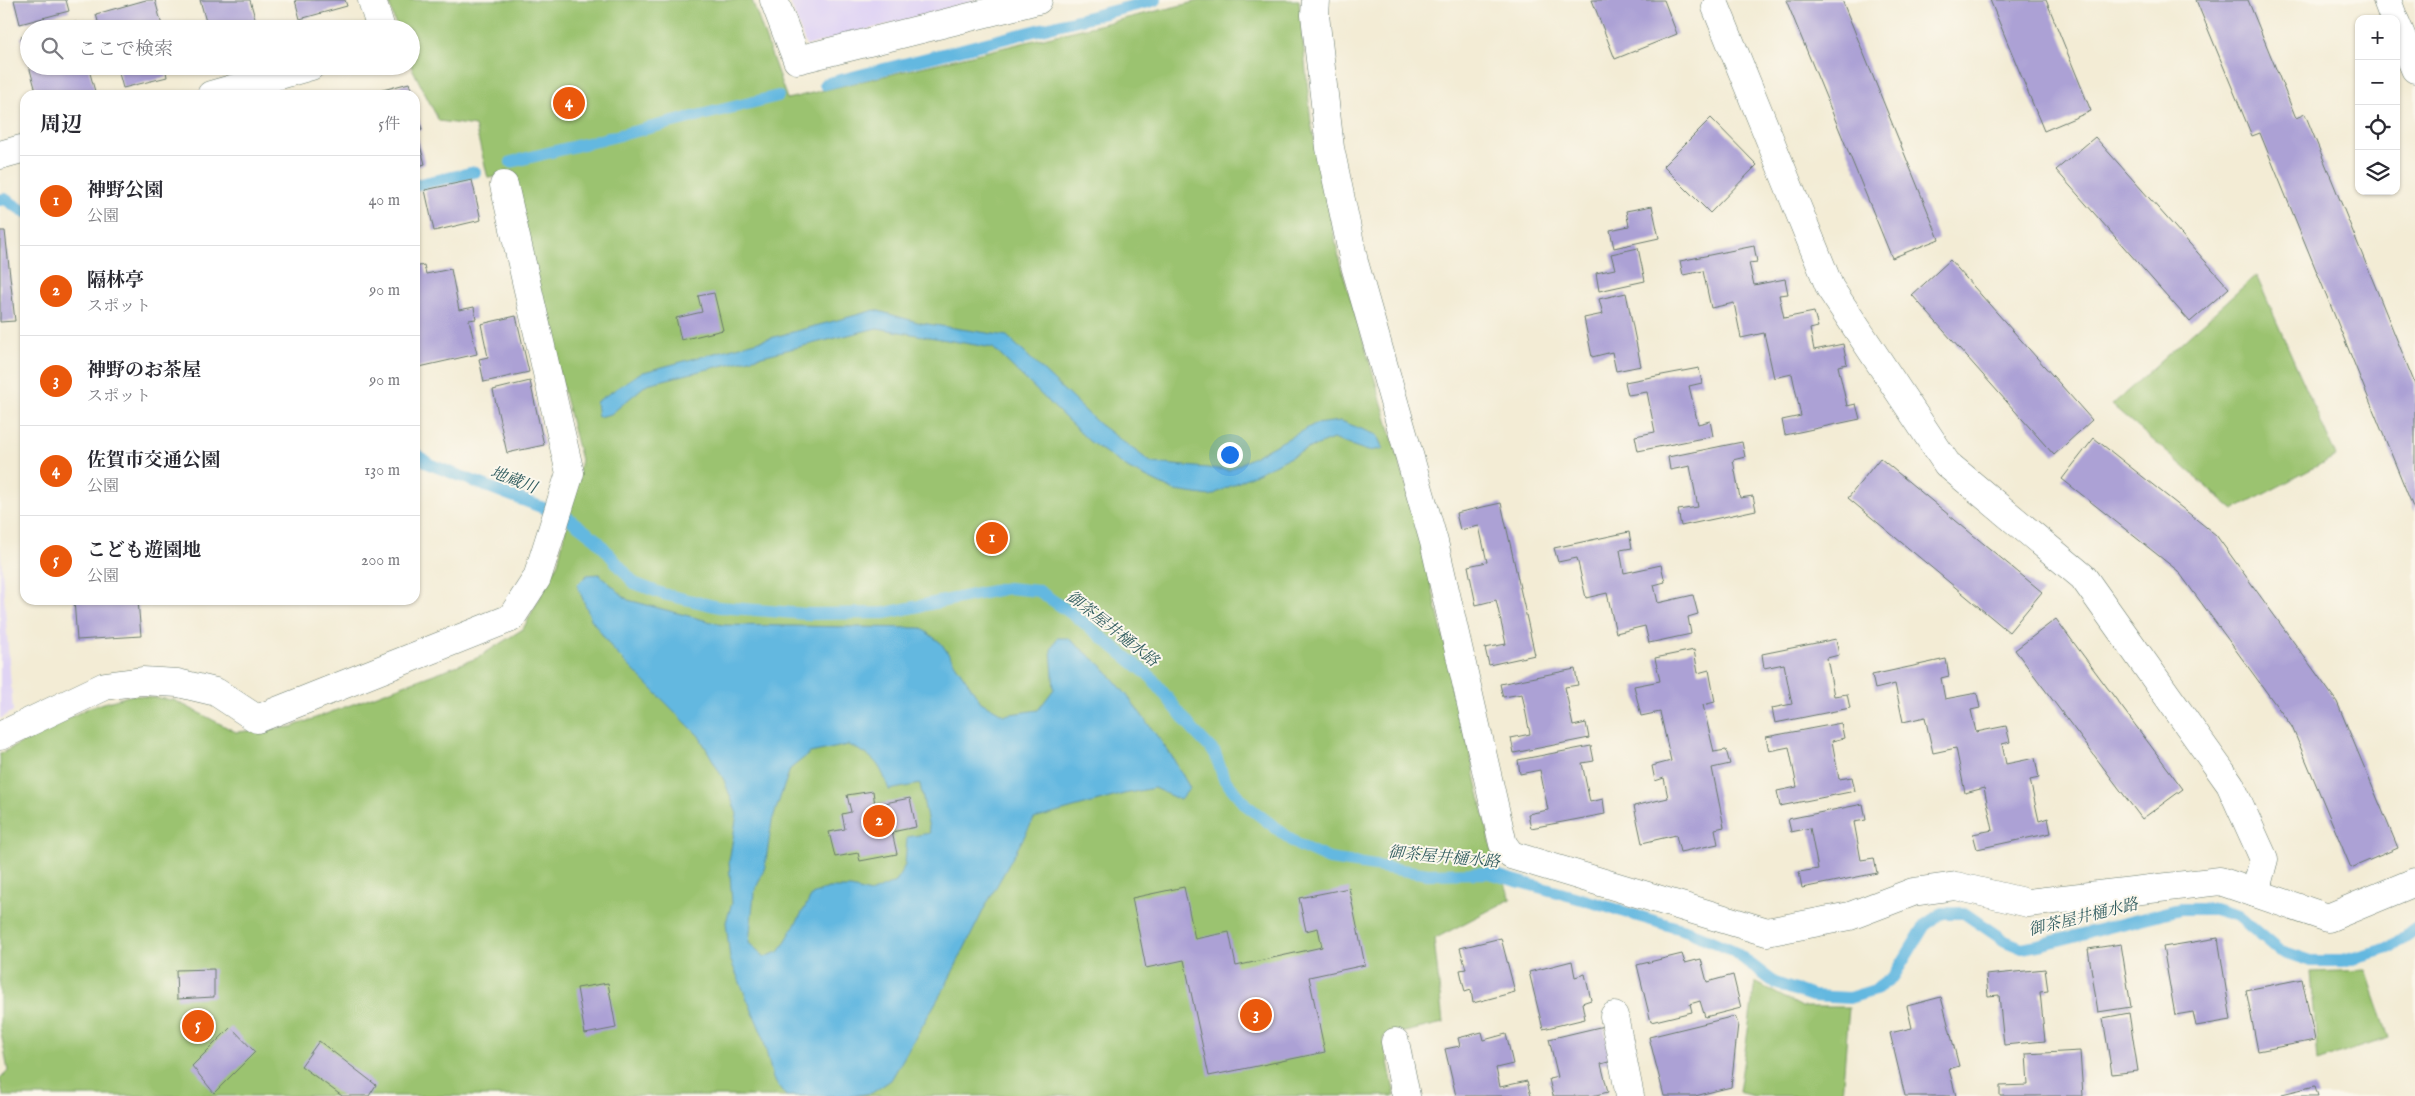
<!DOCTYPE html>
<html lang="ja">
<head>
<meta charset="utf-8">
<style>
	:root { --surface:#fff; --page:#f7f7f7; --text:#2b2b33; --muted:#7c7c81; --line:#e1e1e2; --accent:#ea580c }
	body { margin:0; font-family:"IM FELL English","Noto Serif JP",serif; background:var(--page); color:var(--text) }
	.controls { position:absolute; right:15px; top:15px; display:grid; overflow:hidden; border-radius:10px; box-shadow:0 1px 4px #0004 }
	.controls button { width:45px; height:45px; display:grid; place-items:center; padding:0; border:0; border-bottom:1px solid var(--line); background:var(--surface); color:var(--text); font:25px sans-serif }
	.you { position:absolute; left:1229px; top:454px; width:18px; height:18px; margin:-12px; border:4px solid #fff; border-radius:50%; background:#1a73e8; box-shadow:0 0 0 8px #1a73e833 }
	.badge { display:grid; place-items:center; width:32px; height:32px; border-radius:50%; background:var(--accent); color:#fff; font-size:16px; font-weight:700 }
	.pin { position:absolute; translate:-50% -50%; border:2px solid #fff; box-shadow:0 1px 5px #0006 }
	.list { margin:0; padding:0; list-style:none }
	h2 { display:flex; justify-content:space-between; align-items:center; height:65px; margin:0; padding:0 20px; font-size:21px }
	h2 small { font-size:16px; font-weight:400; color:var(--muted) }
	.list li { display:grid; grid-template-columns:32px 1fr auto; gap:15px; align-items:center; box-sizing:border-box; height:90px; padding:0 20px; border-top:1px solid var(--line) }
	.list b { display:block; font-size:19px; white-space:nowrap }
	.list p { margin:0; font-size:16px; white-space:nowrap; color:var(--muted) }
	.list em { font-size:16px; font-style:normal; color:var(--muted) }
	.icon { flex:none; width:28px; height:28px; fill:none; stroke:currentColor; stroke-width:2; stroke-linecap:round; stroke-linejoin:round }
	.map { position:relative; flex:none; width:2415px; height:1096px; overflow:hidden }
	.search { position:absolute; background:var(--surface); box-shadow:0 1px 4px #0004; left:20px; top:20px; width:400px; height:55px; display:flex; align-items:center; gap:12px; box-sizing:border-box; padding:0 18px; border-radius:28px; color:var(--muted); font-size:19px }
	.panel { position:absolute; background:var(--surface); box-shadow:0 1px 4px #0004; left:20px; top:90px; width:400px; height:515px; border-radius:15px }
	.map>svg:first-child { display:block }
	.built { fill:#e0d4f4 }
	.green { fill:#9bc36f; stroke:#5d8052 }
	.water { fill:#64b8e0; stroke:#427a8a; fill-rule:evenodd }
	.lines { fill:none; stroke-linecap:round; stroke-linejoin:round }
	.stream { stroke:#64b8e0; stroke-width:12 }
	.building { fill:#aca1d5 }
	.minor-casing { stroke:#697a6c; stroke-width:29 }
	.minor { stroke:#fff; stroke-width:28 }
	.labels { text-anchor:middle; stroke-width:4; stroke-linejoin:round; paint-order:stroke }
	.water-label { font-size:16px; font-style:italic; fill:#305c5f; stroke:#fbf7ec }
</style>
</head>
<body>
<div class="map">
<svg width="2415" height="1096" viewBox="0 0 2415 1096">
	<rect width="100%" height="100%" fill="#fbf7ec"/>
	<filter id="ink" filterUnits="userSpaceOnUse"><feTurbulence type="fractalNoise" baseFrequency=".02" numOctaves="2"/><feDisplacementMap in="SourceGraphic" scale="10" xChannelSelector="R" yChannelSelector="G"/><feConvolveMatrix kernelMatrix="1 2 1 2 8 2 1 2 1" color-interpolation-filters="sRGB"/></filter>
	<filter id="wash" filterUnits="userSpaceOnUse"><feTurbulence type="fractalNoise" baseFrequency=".0096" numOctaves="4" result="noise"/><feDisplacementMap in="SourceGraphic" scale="20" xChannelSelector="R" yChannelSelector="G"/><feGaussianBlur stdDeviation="1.12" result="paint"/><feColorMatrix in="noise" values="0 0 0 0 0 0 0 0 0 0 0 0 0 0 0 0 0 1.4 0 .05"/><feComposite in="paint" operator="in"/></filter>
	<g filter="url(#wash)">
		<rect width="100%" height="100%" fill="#f3ecd5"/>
		<g class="built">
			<polygon points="789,0 979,0 806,46"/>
			<polygon points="0,544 13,711 0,719"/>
		</g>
		<g class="green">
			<polygon points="388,0 752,0 787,99 1203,0 1299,0 1311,123 1340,263 1415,514 1494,858 1511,899 1434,939 1443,1023 1383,1037 1395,1096 3,1096 0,1079 8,1071 0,1027 0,754 90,707 132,695 174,700 236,732 291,727 477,658 523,629 558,563 581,460 509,175 488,178 475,126 439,121 411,66 411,29 397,29"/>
			<polygon points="2256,275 2336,456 2234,510 2112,405"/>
			<polygon points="2366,970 2389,1038 2318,1061 2311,972"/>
			<polygon points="1755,982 1802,1007 1849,1007 1842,1096 1754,1096 1739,1092"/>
		</g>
		<g class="water">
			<polygon points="875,310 921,323 1007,336 1099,424 1152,463 1229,470 1315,424 1341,421 1377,435 1383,449 1368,451 1333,439 1307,449 1210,496 1175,491 1129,469 1089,441 993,348 877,328 647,384 611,414 598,417 596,402 640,373"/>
			<path d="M599,574L628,600L723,625L921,628L941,643L981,702L1004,715L1038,710L1054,689L1051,650L1057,638H1068L1102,666L1126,694L1171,755L1190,788L1180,800L1154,788L1124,794L1034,819L985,907L947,983L891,1080L872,1093L852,1096H786L773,1079L762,1034L730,959L726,922L732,903L729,861L737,814L724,780L699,736L614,651L591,619L577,585L587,575ZM848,745C874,756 880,763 889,790L920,784L930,833L907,837L905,865L896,882L870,893L851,888H828L812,895L780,951L765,957L749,943L754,893L765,867L772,821L790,769L810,753Z"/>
		</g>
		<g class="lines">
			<g class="stream">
				<polyline points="825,84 1156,0"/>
				<polyline points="511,162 778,96"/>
				<polyline points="415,185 475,172"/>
				<polyline points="0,200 5,199 25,212"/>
				<polyline points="415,453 429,464 567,517 597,540 634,583 663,594 719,607 807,614 885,613 1008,588 1039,591 1078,618 1151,677 1193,730 1215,753 1224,779 1246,805 1298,845 1329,859 1428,874 1488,873 1571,896 1688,931 1732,950 1775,983 1812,996 1849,998 1875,990 1894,976 1925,925 1942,913 1964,913 2005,941 2022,948 2043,944 2180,909 2214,909 2238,916 2278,950 2311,961 2343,961 2389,948 2415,929"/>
			</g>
		</g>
		<g id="blocks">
			<g class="building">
				<polygon points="14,0 66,0 69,11 20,24"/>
				<polygon points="146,0 155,0 163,29 100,29 96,14"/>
				<polygon points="200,0 250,0 258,29 208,29"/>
				<polygon points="295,0 345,0 347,6 300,19"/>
				<polygon points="1592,0 1664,0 1677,34 1615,59"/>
				<polygon points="1786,0 1842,0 1939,239 1892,258"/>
				<polygon points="1990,0 2046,0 2091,111 2044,131"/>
				<polygon points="2196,0 2248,0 2296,118 2305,114 2415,384 2415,512 2260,133 2252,136"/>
				<polygon points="76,22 77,29 54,29 54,28"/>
				<polygon points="29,35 29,64 28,64 21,37"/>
				<polygon points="29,66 88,66 96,95 37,95"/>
				<polygon points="117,66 165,66 167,77 123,88"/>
				<polygon points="409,83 413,95 368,95 368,94"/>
				<polygon points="415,106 422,130 416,131 425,164 415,167"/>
				<polygon points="1711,118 1757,165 1710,213 1663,166"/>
				<polygon points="2095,137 2229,288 2190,322 2056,170"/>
				<polygon points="472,180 481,220 434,231 425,190"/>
				<polygon points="1652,206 1659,238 1614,248 1610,230 1629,226 1626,211"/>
				<polygon points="0,231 5,231 15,321 0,322"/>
				<polygon points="1754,246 1757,262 1749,263 1754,285 1785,279 1788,294 1779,295 1784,318 1814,312 1818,327 1810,329 1814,350 1843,344 1847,364 1838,366 1847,406 1856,404 1860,419 1785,435 1782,420 1801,416 1792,374 1774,378 1764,333 1741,338 1734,303 1711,308 1703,271 1683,275 1680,261"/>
				<polygon points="1638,248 1645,281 1599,291 1596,273 1615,269 1611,254"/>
				<polygon points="1950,260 2092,420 2054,455 1912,295"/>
				<polygon points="424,265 426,274 451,269 459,310 474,307 476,319 469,320 477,354 415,368 415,267"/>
				<polygon points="714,293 723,330 681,340 676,318 702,312 698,296"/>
				<polygon points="1626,293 1641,366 1616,371 1612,352 1592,357 1584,318 1603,314 1599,299"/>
				<polygon points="516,316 529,372 484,382 479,359 488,357 481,324"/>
				<polygon points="1699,368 1702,383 1689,386 1698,424 1710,421 1713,436 1638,451 1635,436 1655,432 1647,392 1628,395 1625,382"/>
				<polygon points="530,381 544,445 507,453 493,390"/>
				<polygon points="2094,438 2216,535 2337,702 2398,848 2351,868 2292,727 2178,571 2062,479"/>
				<polygon points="1742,442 1745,457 1733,460 1740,498 1753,496 1756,510 1681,526 1678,510 1698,507 1690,466 1670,470 1668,457"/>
				<polygon points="1880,458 2042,592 2009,632 1848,498"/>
				<polygon points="1501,503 1535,655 1489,665 1485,648 1506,644 1496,600 1476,605 1468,566 1487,562 1479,526 1460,530 1456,513"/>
				<polygon points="1629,532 1632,548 1620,550 1624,573 1661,565 1665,582 1654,585 1658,603 1693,595 1698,614 1688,617 1691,634 1649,643 1645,626 1616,633 1607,593 1586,598 1577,558 1558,562 1554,548"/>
				<polygon points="74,600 138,600 141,636 77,640"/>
				<polygon points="2056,619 2183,789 2142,819 2015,650"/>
				<polygon points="1836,639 1839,655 1827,658 1834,696 1847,694 1850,708 1775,723 1772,708 1792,704 1784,664 1764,668 1762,654"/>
				<polygon points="1694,650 1698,673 1709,670 1715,702 1703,705 1714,752 1726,750 1730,764 1712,768 1724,827 1715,829 1718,844 1680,852 1676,835 1642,843 1634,806 1668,798 1664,778 1655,781 1652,766 1671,761 1660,712 1641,716 1634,686 1660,681 1655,658"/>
				<polygon points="1946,659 1949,676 1941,678 1945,699 1977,693 1980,708 1971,710 1976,732 2006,726 2010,742 2002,744 2006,764 2035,758 2039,778 2030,780 2039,821 2048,818 2051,833 1977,849 1973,834 1993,830 1984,788 1965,793 1956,748 1933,753 1925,717 1903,722 1895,684 1875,689 1872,675"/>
				<polygon points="1575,669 1578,685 1565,687 1573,726 1586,723 1589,738 1514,753 1511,738 1530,734 1522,694 1503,697 1500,684"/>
				<polygon points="1841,723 1844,738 1832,741 1839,779 1852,777 1855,791 1780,806 1777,791 1797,787 1789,747 1769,751 1766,737"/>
				<polygon points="1591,746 1594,761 1582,763 1590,802 1603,799 1605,814 1531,828 1528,814 1548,810 1540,770 1520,774 1518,760"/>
				<polygon points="873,791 875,805 910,798 916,827 892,832 897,854 860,861 858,853 835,857 829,832 845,829 842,814 851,812 847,795"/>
				<polygon points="1863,804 1866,820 1854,822 1861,860 1874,858 1877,873 1802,888 1799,872 1818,869 1810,828 1791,832 1788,819"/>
				<polygon points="1184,887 1195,939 1229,932 1236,966 1322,947 1318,928 1306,931 1299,898 1349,888 1365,965 1309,977 1325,1052 1209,1076 1184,960 1146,968 1132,898"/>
				<polygon points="1501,938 1515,992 1473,1003 1471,990 1465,992 1460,970 1466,969 1460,948"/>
				<polygon points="2218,938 2231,1020 2196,1026 2193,1012 2175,1015 2163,947"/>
				<polygon points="2121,944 2131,1007 2098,1012 2088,949"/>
				<polygon points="1682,954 1685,963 1701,959 1707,982 1733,975 1741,1008 1705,1017 1700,1001 1690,1004 1692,1012 1651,1022 1637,965"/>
				<polygon points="1572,961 1575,977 1585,974 1591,1000 1582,1003 1585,1019 1543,1029 1529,972"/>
				<polygon points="214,969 214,997 177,999 176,970"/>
				<polygon points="2045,969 2048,991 2040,992 2045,1041 2004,1045 1999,995 1988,996 1986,975"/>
				<polygon points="2302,979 2315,1040 2258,1051 2246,990"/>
				<polygon points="608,983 616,1028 585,1034 577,988"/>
				<polygon points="1941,997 1959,1066 1949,1069 1956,1096 1905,1096 1890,1033 1912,1028 1907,1006"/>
				<polygon points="2129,1013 2138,1071 2112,1074 2103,1018"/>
				<polygon points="1735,1016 1738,1024 1731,1087 1695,1096 1664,1096 1649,1037"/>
				<polygon points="1604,1026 1612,1061 1601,1064 1608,1092 1592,1096 1553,1096 1549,1079 1558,1077 1549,1039"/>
				<polygon points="231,1027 255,1052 214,1093 192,1066"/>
				<polygon points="1482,1032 1484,1040 1506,1034 1513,1064 1496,1068 1500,1087 1527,1081 1531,1096 1456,1096 1445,1049 1460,1046 1458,1038"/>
				<polygon points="319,1041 376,1085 369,1096 342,1096 301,1066"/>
				<polygon points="2080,1051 2083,1096 2000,1096 2000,1086 2028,1085 2026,1054"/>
				<polygon points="2315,1086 2318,1096 2282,1096 2282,1094"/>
			</g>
		</g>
	</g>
	<g filter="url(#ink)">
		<use href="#blocks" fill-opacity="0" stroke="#697a6c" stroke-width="1"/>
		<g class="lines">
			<defs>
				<g id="minor">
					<polyline points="372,0 381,29"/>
					<polyline points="774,0 797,60 1038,0"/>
					<polyline points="1316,0 1315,15 1330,148 1354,262 1434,542 1503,844 1511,855 1767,932 1850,916 1913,892 1956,886 2028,903 2220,881 2328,918 2415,882"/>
					<polyline points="2387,0 2394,19"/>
					<polyline points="1716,7 1830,288 1947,464 2083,577 2230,784 2264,859 2255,893"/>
					<polyline points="2396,23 2415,69"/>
					<polyline points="211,95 311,66"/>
					<polyline points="0,155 25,148"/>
					<polyline points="0,736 105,686 142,681 178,683 216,692 257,719 511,618 537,578 570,473 504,185"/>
					<polyline points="1614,1016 1630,1096"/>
					<polyline points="1395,1042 1406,1096"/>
				</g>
			</defs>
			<use href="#minor" class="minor-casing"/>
			<use href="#minor" class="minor"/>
		</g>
	</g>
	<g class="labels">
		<g class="water-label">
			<text transform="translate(514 479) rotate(21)" y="6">地蔵川</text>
			<text transform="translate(1113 628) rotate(38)" y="6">御茶屋井樋水路</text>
			<text transform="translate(1444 856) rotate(5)" y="6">御茶屋井樋水路</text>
			<text transform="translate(2083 916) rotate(-14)" y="6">御茶屋井樋水路</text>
		</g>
	</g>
</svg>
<div class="controls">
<button>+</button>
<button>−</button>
<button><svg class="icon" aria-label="locate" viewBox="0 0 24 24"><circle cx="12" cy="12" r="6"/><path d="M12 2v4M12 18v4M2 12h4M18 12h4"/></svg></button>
<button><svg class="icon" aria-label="layers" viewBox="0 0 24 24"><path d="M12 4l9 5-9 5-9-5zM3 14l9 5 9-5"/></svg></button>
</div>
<div class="you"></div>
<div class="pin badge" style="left:992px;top:538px">1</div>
<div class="pin badge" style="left:879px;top:821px">2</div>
<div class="pin badge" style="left:1256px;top:1015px">3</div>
<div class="pin badge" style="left:569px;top:103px">4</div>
<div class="pin badge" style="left:198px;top:1026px">5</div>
<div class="search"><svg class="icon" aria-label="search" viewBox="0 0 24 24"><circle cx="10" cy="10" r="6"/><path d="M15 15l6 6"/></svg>ここで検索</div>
<section class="panel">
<h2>周辺<small>5件</small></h2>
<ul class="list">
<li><span class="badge">1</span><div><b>神野公園</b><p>公園</p></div><em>40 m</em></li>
<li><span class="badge">2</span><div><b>隔林亭</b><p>スポット</p></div><em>90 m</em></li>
<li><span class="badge">3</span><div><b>神野のお茶屋</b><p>スポット</p></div><em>90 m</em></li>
<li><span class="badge">4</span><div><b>佐賀市交通公園</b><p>公園</p></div><em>130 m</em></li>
<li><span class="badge">5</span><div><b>こども遊園地</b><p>公園</p></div><em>200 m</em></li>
</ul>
</section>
</div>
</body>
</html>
